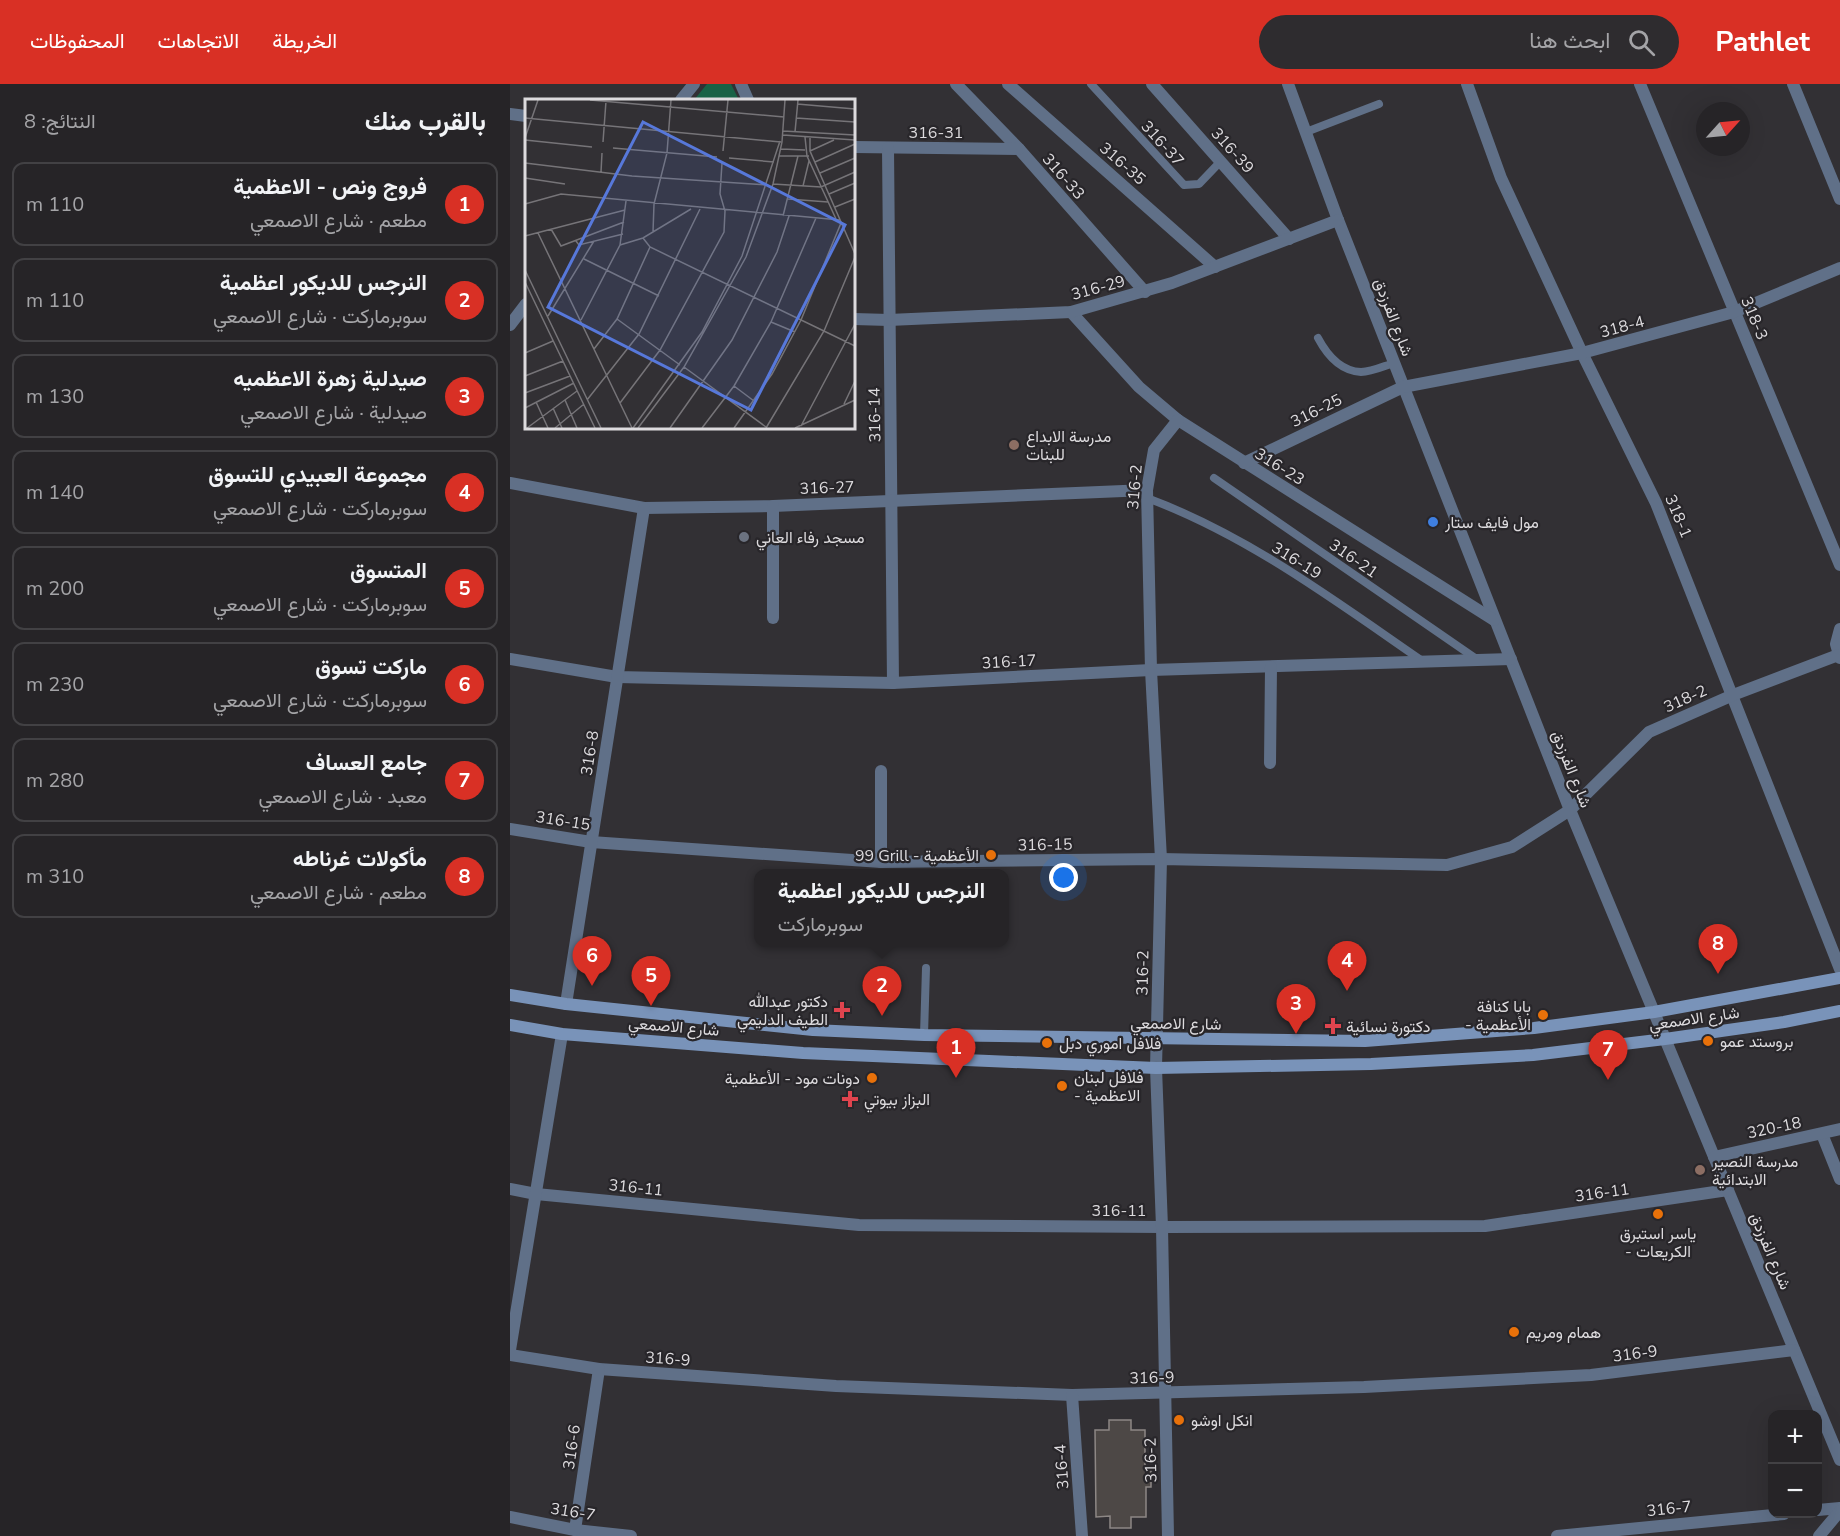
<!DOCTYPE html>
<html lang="ar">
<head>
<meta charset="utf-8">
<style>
	:root { --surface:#262427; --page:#2e2c2f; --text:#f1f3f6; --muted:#a4a4a7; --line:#424144; --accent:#d93025 }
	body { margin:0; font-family:"Nunito Sans",Vazirmatn,sans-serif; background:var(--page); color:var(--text); direction:rtl }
	.controls { position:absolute; right:18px; bottom:18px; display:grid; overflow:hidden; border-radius:12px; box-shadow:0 6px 24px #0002 }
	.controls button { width:54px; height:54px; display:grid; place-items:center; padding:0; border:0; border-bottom:2px solid var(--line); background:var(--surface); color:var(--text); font:30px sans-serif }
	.compass { position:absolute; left:1186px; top:18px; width:54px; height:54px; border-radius:50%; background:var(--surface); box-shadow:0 6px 24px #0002; rotate:63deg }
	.you { position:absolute; left:554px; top:794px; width:21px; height:21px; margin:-15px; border:4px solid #fff; border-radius:50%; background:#1a73e8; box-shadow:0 0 0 9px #1a73e833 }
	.badge { display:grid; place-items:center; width:39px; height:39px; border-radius:50%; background:var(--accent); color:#fff; font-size:20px; font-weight:700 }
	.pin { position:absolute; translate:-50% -50px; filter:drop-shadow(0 2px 3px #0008) }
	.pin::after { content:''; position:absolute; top:32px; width:21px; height:18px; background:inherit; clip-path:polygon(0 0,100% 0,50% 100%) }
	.popup { position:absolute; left:244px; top:785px; width:255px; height:78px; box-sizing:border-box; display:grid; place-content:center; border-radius:12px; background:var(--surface); filter:drop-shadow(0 2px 4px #0005); font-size:20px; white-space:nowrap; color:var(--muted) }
	.popup b { font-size:22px; color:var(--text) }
	.popup::after { content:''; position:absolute; left:50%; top:100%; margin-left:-12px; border:12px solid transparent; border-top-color:var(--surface) }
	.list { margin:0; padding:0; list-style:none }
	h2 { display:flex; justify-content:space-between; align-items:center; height:78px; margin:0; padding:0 24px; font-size:26px }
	h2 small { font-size:20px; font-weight:400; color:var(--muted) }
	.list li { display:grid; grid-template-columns:39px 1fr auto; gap:18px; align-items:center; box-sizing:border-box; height:84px; margin:0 12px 12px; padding:0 12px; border:2px solid var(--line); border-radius:12px }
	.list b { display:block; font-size:22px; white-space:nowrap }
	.list p { margin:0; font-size:20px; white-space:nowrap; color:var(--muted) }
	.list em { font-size:20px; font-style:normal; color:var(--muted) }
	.icon { flex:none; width:33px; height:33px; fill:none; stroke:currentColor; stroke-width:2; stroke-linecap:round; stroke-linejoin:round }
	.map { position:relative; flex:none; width:1330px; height:1452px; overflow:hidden; direction:ltr }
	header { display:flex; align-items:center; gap:36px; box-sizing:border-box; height:84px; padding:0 30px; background:var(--accent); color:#fff }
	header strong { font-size:28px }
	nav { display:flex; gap:33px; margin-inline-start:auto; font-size:21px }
	.search { width:420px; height:54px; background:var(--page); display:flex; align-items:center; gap:15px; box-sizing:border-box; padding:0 21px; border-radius:33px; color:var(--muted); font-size:22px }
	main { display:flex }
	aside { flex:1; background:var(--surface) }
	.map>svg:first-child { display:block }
	.green { fill:#196246 }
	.building { fill:#4d4846; stroke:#8d8785; stroke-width:1.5 }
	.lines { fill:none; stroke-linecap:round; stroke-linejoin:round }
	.lane { stroke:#607088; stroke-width:8 }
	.street { stroke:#607088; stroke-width:12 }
	.secondary { stroke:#7993b9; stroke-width:12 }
	.education-dot { fill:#8d6e63; stroke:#28262a; stroke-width:2 }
	.shop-dot { fill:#3f7fe0; stroke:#28262a; stroke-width:2 }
	.worship-dot { fill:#6b7280; stroke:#28262a; stroke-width:2 }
	.food-dot { fill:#e8710a; stroke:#28262a; stroke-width:2 }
	.health-dot { fill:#e0444e; stroke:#28262a; stroke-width:2 }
	.labels { text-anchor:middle; stroke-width:4.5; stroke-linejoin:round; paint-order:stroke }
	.street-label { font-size:16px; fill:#dddbde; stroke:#28262a }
	.poi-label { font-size:16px; fill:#dddbde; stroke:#28262a; text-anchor:start }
	.inset-road { fill:none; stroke:#767478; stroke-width:1.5 }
	.view { fill:#5778da; fill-opacity:0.15; stroke:#5778da; stroke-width:3 }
	.inset-edge { fill:none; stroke:#dddbde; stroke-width:3 }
</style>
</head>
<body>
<header>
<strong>Pathlet</strong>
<div class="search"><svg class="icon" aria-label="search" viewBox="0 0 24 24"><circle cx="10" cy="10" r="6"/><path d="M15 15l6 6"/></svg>ابحث هنا</div>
<nav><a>الخريطة</a><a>الاتجاهات</a><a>المحفوظات</a></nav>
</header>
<main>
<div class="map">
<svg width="1330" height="1452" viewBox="0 0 1330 1452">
	<rect width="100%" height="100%" fill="#323034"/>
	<polygon class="green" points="197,0 221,0 229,16 184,16"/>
	<polygon class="building" points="599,1336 621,1336 621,1346 635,1346 635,1387 641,1387 641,1403 636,1403 636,1433 621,1433 621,1444 600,1444 600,1432 586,1433 585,1346 599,1346"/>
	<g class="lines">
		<g class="lane">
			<polyline points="581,0 674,101 689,100 711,77"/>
			<polyline points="796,48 869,20"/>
			<path d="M808,254C817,271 830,287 851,288C862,288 874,282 884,279"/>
			<polyline points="704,394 968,576"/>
			<path d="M637,414C737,451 824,516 911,576"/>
			<polyline points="414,951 416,884"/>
		</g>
		<g class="street">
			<polyline points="231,0 238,16"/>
			<polyline points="446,0 509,65 635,208"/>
			<polyline points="498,0 705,183"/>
			<polyline points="642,0 779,155"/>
			<polyline points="778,0 828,136 1060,726 1330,1376"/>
			<polyline points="957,0 991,94 1072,269 1146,419 1330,885"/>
			<polyline points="1130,0 1330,481"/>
			<polyline points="1283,0 1330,115"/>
			<polyline points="171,16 184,0"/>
			<polyline points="0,30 16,32"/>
			<polyline points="344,63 509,65"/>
			<polyline points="378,64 383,599"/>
			<polyline points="561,228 629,303 668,336 984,536"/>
			<polyline points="344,235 379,236 561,228 662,199 828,136"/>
			<polyline points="0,241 16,220"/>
			<polyline points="734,379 893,303 1072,269 1224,228 1330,184"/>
			<polyline points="0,399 134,424 263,422 637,406"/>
			<polyline points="263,534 263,422"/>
			<polyline points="1330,545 1326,560 1330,574"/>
			<polyline points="0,575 107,593 383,599 641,586 1001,575"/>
			<polyline points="760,679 761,583"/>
			<polyline points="371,687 371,778"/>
			<polyline points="0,745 81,758 371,778 651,775 937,781 1002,763 1060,726 1139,648 1223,611 1328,571"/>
			<polyline points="56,920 134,424"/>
			<polyline points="1312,1050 1330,1095"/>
			<polyline points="1204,1073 1330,1045"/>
			<polyline points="0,1105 26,1110 349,1141 652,1143 975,1142 1218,1106"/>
			<polyline points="0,1266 52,950"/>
			<polyline points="0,1271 89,1285 326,1302 562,1311 854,1303 1081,1291 1284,1266"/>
			<polyline points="562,1311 572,1452"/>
			<polyline points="1308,1426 1330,1424"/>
			<polyline points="0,1433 65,1446 121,1452"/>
			<polyline points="65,1446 89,1285"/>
			<polyline points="658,1452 652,1143 646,984 651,775 641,586 637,406 644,366 668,336"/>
			<polyline points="1047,1452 1274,1430"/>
			<polyline points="1309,1452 1330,1427"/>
		</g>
		<g class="secondary">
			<polyline points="0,911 56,920 303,946 414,951 855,957 1024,944 1144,928 1330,894"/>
			<polyline points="0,941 52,950 293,969 646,984 861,980 1023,971 1155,955 1274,938 1330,927"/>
		</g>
	</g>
	<g class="education-dot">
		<circle cx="504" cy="361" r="6"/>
		<circle cx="1190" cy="1086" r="6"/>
	</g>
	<circle class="shop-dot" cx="923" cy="438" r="6"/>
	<circle class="worship-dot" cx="234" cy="453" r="6"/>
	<g class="food-dot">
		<circle cx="481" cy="771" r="6"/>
		<circle cx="1033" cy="931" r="6"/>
		<circle cx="1198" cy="957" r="6"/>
		<circle cx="537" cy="959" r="6"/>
		<circle cx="362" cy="994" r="6"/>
		<circle cx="552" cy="1002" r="6"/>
		<circle cx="1148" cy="1130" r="6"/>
		<circle cx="1004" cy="1248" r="6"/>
		<circle cx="669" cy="1336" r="6"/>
	</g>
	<g class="health-dot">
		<path d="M329 917h6v6h6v6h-6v6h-6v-6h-6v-6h6z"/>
		<path d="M820 933h6v6h6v6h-6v6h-6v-6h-6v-6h6z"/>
		<path d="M337 1006h6v6h6v6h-6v6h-6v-6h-6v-6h6z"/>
	</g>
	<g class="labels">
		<g class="street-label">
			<text x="426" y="54">316-31</text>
			<text transform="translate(653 59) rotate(48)" y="6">316-37</text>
			<text transform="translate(723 66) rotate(48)" y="6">316-39</text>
			<text transform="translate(613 79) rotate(41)" y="6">316-35</text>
			<text transform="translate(554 92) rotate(49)" y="6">316-33</text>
			<text transform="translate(588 203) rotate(-15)" y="6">316-29</text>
			<text transform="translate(884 233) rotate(69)" y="6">شارع الفرزدق</text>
			<text transform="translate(1245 234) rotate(67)" y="6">318-3</text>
			<text transform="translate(1112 242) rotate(-15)" y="6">318-4</text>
			<text transform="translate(806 326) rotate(-26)" y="6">316-25</text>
			<text transform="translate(364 331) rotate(-91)" y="6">316-14</text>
			<text transform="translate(770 382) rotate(32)" y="6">316-23</text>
			<text transform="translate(317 403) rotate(-2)" y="6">316-27</text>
			<text transform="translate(624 403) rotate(-85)" y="6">316-2</text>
			<text transform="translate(1169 432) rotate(67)" y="6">318-1</text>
			<text transform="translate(844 474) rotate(35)" y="6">316-21</text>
			<text transform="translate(787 476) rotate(32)" y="6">316-19</text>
			<text transform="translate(499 577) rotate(-3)" y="6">316-17</text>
			<text transform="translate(1175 614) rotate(-24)" y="6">318-2</text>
			<text transform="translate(79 669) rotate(-81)" y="6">316-8</text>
			<text transform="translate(1062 685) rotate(68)" y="6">شارع الفرزدق</text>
			<text transform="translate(53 736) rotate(9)" y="6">316-15</text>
			<text transform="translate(535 760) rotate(-1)" y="6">316-15</text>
			<text transform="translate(632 889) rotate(-89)" y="6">316-2</text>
			<text transform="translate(1184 934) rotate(-8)" y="6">شارع الاصمعي</text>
			<text transform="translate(666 939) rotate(1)" y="6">شارع الاصمعي</text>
			<text transform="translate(164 942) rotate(5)" y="6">شارع الاصمعي</text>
			<text transform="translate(1264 1043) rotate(-12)" y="6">320-18</text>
			<text transform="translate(126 1103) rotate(6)" y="6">316-11</text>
			<text transform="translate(1092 1108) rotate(-8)" y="6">316-11</text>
			<text x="609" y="1132">316-11</text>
			<text transform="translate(1261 1167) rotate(67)" y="6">شارع الفرزدق</text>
			<text transform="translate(1125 1269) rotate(-7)" y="6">316-9</text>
			<text transform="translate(158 1274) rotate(4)" y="6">316-9</text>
			<text transform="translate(642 1293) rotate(-1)" y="6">316-9</text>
			<text transform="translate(61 1363) rotate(-82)" y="6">316-6</text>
			<text transform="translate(640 1376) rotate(-91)" y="6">316-2</text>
			<text transform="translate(551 1383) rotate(-94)" y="6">316-4</text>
			<text transform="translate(1159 1424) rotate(-6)" y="6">316-7</text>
			<text transform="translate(63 1427) rotate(9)" y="6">316-7</text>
		</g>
		<g class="poi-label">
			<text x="516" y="358">مدرسة الابداع<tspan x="516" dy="18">للبنات</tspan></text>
			<text x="935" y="444">مول فايف ستار</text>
			<text x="246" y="459">مسجد رفاء العاني</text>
			<text x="469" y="777" text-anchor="end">99 Grill - الأعظمية</text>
			<text x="318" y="923" text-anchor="end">دكتور عبدالله<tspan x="318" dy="18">الطيف الدليمي</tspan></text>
			<text x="1021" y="928" text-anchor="end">بابا كنافة<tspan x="1021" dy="18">- الأعظمية</tspan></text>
			<text x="836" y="948">دكتورة نسائية</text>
			<text x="1210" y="963">بروستد عمو</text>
			<text x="549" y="965">فلافل اموري دبل</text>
			<text x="564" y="999">فلافل لبنان<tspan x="564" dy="18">- الاعظمية</tspan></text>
			<text x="350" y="1000" text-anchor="end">دونات مود - الأعظمية</text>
			<text x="354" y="1021">البزاز بيوتي</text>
			<text x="1202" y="1083">مدرسة النصير<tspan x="1202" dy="18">الابتدائية</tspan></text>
			<text x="1148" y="1155" text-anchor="middle">ياسر استبرق<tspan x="1148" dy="18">- الكريعات</tspan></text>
			<text x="1016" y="1254">همام ومريم</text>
			<text x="681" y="1342">انكل اوشو</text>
		</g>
	</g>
	<g transform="translate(15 15)">
		<rect width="330" height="330" fill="#323034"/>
		<path class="inset-road" d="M65,1L259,18M272,5L330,10M0,19L256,43M271,19L330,23M258,32L330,36M270,33L273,1M258,36L330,41M280,38L282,57L311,120M285,38V52L330,155M0,39L13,1M0,41L67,48M78,43L81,2M88,49L192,58M256,50L280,51M198,52L203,1M285,52L309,41M254,57H284M204,59L249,63M290,63L330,45M0,64L107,77L242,86M76,73L77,54M295,74L330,59M0,79L40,85M248,85L296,88L330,73M278,87L284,62M304,95L330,84M263,100L303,103M0,105L36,95L315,121M310,108L330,100M258,117L273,57M26,130L36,147L99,123M128,133L129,105L142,54L146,1M13,134L107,329M0,137L100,111M118,139L125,148L330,247M51,142L54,146L98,135M95,146L118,139L166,110M59,160L134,197M0,171L76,329M0,183L70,329M23,217L69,142M92,220L155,266M56,221L95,146L101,102M246,223L270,233M69,250L92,220L125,148M0,254L28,242M159,268L241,328M0,277L38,262M209,287L229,302M0,294L45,277M40,301L52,329M62,301L114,235L175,110M11,303L23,329M95,304L135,251L199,133L200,112L195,95L197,64M319,305L330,282M0,309L49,284M28,309L37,329M276,327L330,225M2,329L52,292M30,329L59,305M108,329L177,233L217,157L255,42M113,329L159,268L221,158L248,85L257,43L260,1M145,329L207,241L252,153L264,117M177,329L209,287L246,223L291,119M209,329L247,275L276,221L316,124M241,329L299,232L330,158M270,329L330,301"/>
		<path class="view" d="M118,23L320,126L226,311L23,208Z"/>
		<rect width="330" height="330" class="inset-edge"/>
	</g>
</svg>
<div class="controls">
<button>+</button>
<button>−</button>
</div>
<svg class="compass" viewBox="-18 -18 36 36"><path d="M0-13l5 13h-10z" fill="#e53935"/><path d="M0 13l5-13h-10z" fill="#a4a4a7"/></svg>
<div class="you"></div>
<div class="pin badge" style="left:446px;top:994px">1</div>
<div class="pin badge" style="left:372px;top:932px">2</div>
<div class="popup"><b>النرجس للديكور اعظمية</b>سوبرماركت</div>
<div class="pin badge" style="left:786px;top:950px">3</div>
<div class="pin badge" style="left:837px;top:907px">4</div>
<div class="pin badge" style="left:141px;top:922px">5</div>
<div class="pin badge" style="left:82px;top:902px">6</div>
<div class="pin badge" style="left:1098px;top:996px">7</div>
<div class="pin badge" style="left:1208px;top:890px">8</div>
</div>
<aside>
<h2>بالقرب منك<small>النتائج: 8</small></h2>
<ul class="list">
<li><span class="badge">1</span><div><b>فروج ونص - الاعظمية</b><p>مطعم · شارع الاصمعي</p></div><em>110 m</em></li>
<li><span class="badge">2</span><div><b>النرجس للديكور اعظمية</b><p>سوبرماركت · شارع الاصمعي</p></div><em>110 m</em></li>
<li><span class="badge">3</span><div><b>صيدلية زهرة الاعظميه</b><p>صيدلية · شارع الاصمعي</p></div><em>130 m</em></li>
<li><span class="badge">4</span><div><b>مجموعة العبيدي للتسوق</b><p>سوبرماركت · شارع الاصمعي</p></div><em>140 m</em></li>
<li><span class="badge">5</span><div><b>المتسوق</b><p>سوبرماركت · شارع الاصمعي</p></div><em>200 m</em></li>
<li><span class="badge">6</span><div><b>ماركت تسوق</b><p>سوبرماركت · شارع الاصمعي</p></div><em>230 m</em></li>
<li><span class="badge">7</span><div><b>جامع العساف</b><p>معبد · شارع الاصمعي</p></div><em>280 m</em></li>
<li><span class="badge">8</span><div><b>مأكولات غرناطه</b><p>مطعم · شارع الاصمعي</p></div><em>310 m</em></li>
</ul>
</aside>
</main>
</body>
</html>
